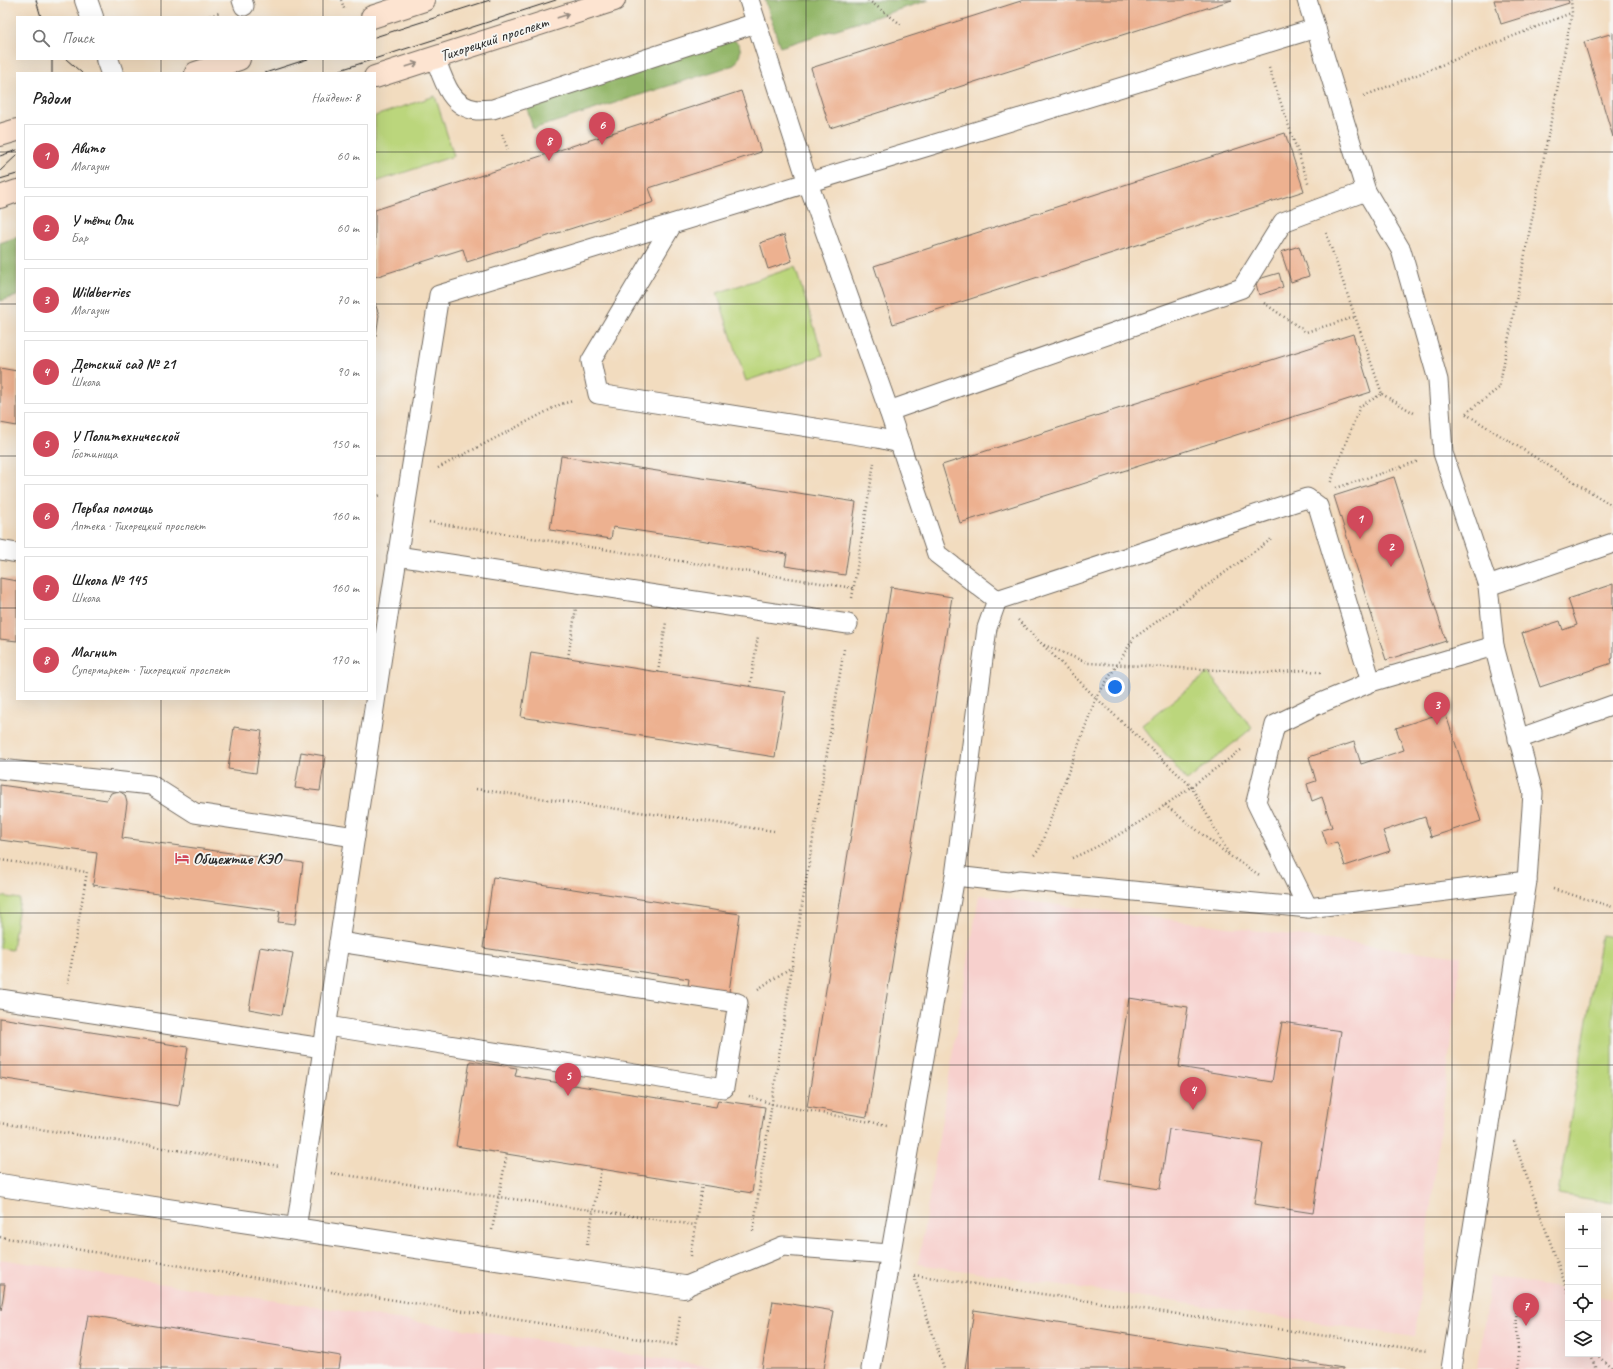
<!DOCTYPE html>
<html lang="ru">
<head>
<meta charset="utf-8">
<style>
	:root { --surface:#fff; --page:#f6f6f6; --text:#222; --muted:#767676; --line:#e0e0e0; --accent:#d1495b }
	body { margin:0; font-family:Caveat,sans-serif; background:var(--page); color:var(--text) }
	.controls { position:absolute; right:12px; bottom:12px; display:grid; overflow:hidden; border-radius:0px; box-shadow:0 4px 16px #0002 }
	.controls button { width:36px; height:36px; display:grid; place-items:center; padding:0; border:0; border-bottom:1px solid var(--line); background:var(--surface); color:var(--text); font:20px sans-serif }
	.you { position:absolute; left:1115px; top:687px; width:14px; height:14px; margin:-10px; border:3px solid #fff; border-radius:50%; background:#1a73e8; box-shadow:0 0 0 6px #1a73e833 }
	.badge { display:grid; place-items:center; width:26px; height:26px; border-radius:50%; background:var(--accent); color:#fff; font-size:13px; font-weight:700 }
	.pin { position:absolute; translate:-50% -33px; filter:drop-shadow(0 1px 2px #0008) }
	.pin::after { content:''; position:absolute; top:21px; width:14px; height:12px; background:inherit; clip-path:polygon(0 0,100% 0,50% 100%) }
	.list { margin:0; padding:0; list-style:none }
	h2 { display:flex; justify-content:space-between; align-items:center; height:52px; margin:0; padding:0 16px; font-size:17px }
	h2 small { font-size:13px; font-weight:400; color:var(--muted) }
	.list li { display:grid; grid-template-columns:26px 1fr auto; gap:12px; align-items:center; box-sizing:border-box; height:64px; margin:0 8px 8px; padding:0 8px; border:1px solid var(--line); border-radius:0px }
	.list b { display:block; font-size:15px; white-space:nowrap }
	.list p { margin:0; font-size:13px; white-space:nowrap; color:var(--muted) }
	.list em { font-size:13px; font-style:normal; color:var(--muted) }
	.icon { flex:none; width:22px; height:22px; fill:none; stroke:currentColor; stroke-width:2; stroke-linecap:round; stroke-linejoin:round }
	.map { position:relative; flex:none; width:1613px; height:1369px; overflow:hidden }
	.search { position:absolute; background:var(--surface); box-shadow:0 4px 16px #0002; left:16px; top:16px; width:360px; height:44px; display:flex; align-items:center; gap:10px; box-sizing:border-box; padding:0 14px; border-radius:0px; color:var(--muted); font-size:15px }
	.panel { position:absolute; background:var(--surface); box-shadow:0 4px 16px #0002; left:16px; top:72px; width:360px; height:628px; border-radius:0px }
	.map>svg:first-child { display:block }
	.built { fill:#f7d0cd }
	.green { fill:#bbd67b; stroke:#738053 }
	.forest { fill:#94b76b; stroke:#60714b }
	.building { fill:#edb190 }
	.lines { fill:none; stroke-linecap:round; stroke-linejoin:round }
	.service-casing { stroke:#71695f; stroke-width:21 }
	.minor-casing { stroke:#71695f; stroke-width:24 }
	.secondary-casing { stroke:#71695f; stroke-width:24 }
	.path { stroke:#71695f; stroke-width:2.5; stroke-dasharray:1 3; stroke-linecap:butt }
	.service { stroke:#fff; stroke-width:19 }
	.minor { stroke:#fff; stroke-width:22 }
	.secondary { stroke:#fde4d1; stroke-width:22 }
	.tram { stroke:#2b2b2b; stroke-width:1 }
	.oneway { stroke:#94887e }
	.grid { fill:none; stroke:#2b2b2b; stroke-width:1; stroke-opacity:0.55 }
	.labels { text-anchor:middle; stroke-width:3.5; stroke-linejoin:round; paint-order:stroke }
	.street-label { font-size:16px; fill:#2b2b2b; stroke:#f6f6f2 }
	.poi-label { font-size:16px; font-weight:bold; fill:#2b2b2b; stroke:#f6f6f2; text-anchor:start }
</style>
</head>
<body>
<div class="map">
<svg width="1613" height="1369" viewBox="0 0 1613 1369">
	<rect width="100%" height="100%" fill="#f6f6f2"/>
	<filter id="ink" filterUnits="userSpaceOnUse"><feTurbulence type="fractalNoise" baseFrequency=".025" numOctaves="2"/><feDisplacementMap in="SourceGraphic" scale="8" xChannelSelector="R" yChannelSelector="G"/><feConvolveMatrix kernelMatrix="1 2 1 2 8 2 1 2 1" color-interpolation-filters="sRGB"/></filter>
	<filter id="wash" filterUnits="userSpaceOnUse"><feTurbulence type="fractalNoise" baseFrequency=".012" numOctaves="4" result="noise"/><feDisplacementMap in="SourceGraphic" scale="16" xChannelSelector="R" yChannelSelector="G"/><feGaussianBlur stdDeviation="0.9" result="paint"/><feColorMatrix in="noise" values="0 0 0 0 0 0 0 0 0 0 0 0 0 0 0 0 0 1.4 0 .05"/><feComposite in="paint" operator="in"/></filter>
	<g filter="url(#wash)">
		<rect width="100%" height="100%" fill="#f2dcbf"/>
		<g class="built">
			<polygon points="979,895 1461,957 1415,1337 918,1264"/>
			<polygon points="0,1259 727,1369 0,1369"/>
			<polygon points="1490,1276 1568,1290 1568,1354 1598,1354 1598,1296 1613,1299 1613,1369 1478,1369"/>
		</g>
		<g class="green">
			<polygon points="435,96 454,156 375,182 375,116"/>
			<polygon points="795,267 823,355 746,381 717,293"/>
			<polygon points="1208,673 1252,728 1187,781 1142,725"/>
			<polygon points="0,896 20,899 12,950 0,948"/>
			<polygon points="1601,935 1613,937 1613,1203 1558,1194"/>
		</g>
		<g class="forest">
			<polygon points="765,0 929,0 780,47"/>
			<path d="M730,39C744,42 742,56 734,65L533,129L526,105Z"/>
			<polygon points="17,237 17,296 0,301 0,243"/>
		</g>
		<g id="blocks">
			<g class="building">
				<polygon points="1024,0 1232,0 830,128 811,68"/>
				<polygon points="1494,0 1568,0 1569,3 1501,24"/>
				<polygon points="1613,33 1613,137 1584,42"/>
				<polygon points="741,91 761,152 649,188 654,202 467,262 463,249 375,277 375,210"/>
				<polygon points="1285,133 1304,191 893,324 874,266"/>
				<polygon points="784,235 792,261 768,269 760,243"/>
				<polygon points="1299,246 1309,276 1291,282 1281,252"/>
				<polygon points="1279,273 1283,287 1259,295 1255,280"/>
				<polygon points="375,303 379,315 376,336 375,336"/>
				<polygon points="1353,334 1371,392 960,523 942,465"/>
				<polygon points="0,368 17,371 17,426 0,423"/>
				<polygon points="561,456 856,502 845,575 785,566 787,554 700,540 613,527 611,539 550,530"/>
				<polygon points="1394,477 1446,641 1386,660 1334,496"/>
				<polygon points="0,578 17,581 17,641 0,639"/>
				<polygon points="1613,584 1613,658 1611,659 1612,663 1540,687 1522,633 1560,621 1563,630 1577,625 1568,599"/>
				<polygon points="891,587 952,597 867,1117 807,1107"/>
				<polygon points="531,652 785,692 775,757 521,717"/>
				<polygon points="1445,712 1481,821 1431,837 1425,817 1406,823 1383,831 1390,851 1345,866 1337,842 1327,845 1322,830 1332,827 1322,797 1312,801 1307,784 1316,781 1309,757 1354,742 1361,764 1404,750 1396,728"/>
				<polygon points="234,727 262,731 256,773 228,769"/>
				<polygon points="301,752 325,756 320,791 295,788"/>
				<polygon points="0,785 107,800 111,793 119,791 125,795 127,803 122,838 303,863 295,924 278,922 280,911 93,885 97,853 0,840"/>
				<polygon points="493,877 740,914 729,992 688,986 689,979 483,948"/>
				<polygon points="260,947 293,953 282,1015 249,1009"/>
				<polygon points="1129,998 1188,1007 1179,1067 1272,1082 1282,1022 1341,1031 1313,1213 1254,1204 1263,1143 1169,1129 1160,1189 1101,1180"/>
				<polygon points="0,1018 188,1047 179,1106 0,1078"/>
				<polygon points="470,1061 517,1068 515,1076 716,1107 718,1100 765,1107 752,1193 456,1146"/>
				<polygon points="0,1284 5,1284 1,1311 0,1310"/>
				<polygon points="773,1301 834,1311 824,1369 762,1369"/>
				<polygon points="974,1310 1343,1368 1343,1369 965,1369"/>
				<polygon points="88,1315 341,1356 339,1369 79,1369"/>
			</g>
		</g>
	</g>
	<g filter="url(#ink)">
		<use href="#blocks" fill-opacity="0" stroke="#71695f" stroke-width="1"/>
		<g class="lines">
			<defs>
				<g id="service">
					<polyline points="242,0 244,6"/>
					<polyline points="749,0 808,183 889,411 937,554 997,600 987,628 955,876 871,1369"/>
					<polyline points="1307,0 1366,191 1401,250 1438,380 1443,453 1488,586 1494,646 1533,793 1527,881 1451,1369"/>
					<path d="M435,57C443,79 450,107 477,110C482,110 488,109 493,109L756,23"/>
					<polyline points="672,225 591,361 598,394 878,438 900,443"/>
					<polyline points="889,411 1242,288 1283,222 1366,191"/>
					<polyline points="0,550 17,553"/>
					<polyline points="397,556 848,624"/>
					<polyline points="1488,586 1613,543"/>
					<polyline points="997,600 1307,498 1318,506 1371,682"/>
					<polyline points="1518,739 1613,705"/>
					<polyline points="0,769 151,785 195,813 355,837"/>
					<polyline points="955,876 1009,882 1020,880 1308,908 1527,881"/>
					<polyline points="1308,908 1256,802 1275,725 1316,705 1371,682 1494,646"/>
					<polyline points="0,999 323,1048"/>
					<polyline points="327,1026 724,1088 738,1003 339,942"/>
					<polyline points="296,1229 389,609 439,295 1316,28"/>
					<polyline points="684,1287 783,1246 890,1254"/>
				</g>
				<g id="minor">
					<polyline points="86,0 92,17"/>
					<polyline points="107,59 112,73"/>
					<polyline points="0,1185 684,1287"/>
				</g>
				<g id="secondary">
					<polyline points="372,17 424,0"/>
					<polyline points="196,73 239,59"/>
					<polyline points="375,77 614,0"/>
					<polyline points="0,135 17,130"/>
					<polyline points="0,197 17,191"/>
				</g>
			</defs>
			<use href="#service" class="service-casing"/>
			<use href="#minor" class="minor-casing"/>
			<use href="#secondary" class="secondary-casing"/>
			<g class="path">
				<polyline points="341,0 345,11"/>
				<polyline points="868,0 902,25"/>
				<polyline points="206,17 219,13"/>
				<polyline points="1269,68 1309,185"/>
				<polyline points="1364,96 1571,13"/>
				<polyline points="502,134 508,150"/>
				<polyline points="1326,233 1382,394 1360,406 1330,484"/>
				<polyline points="1264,303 1306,332 1355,317"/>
				<polyline points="1382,394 1414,413"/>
				<polyline points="1466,413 1499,388 1572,13 1571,0"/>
				<polyline points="1466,414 1613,506"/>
				<polyline points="438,468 561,404 573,401"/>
				<polyline points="1336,488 1419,461"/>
				<polyline points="375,497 381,495"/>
				<polyline points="429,522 853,588"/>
				<polyline points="852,598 874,463"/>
				<polyline points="1018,620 1096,698 1191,786 1230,856"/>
				<polyline points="1044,645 1088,663 1274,673 1304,670 1323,673"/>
				<polyline points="568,658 576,608"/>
				<polyline points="658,672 666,622"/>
				<polyline points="750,686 758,636"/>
				<polyline points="476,789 774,831"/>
				<polyline points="1165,805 1230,856 1261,876"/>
				<polyline points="1034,855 1039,850 1096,698 1134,638 1273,538"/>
				<path d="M1072,858C1134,832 1187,789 1241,750"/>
				<polyline points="0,860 87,872 68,983"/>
				<polyline points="1553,889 1613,907"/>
				<polyline points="758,989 792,967"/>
				<polyline points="749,1096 772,1104 887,1125"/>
				<polyline points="0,1123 280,1166"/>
				<polyline points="1514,1141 1568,1292"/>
				<polyline points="331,1173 695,1225"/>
				<polyline points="492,1230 507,1154"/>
				<polyline points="753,1231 792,967 844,649"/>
				<polyline points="0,1237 676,1345 680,1315"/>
				<polyline points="587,1245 601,1169"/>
				<polyline points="690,1256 702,1185"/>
				<polyline points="914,1275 1427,1351"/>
				<polyline points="914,1276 944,1369"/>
				<polyline points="1516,1308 1519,1369"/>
				<polyline points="1591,1354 1596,1369"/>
				<polyline points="1596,1354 1612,1369"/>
			</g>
			<use href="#service" class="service"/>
			<use href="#minor" class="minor"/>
			<use href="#secondary" class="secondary"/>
			<g class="tram">
				<polyline points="36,0 41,17"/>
				<polyline points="375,37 490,0"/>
				<polyline points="52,59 52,73"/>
				<polyline points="66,59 82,73"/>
				<polyline points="265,73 308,59"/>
				<polyline points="331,73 556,0"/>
				<polyline points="0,156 17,150"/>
				<polyline points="0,171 17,155"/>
				<polyline points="0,179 17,174"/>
			</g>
		</g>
		<defs><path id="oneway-shaft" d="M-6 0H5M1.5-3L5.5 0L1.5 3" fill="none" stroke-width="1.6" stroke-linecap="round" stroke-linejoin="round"/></defs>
		<g class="oneway">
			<use href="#oneway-shaft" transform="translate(563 16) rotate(-18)"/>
			<use href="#oneway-shaft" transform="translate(412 65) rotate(-18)"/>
		</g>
	</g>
	<path class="grid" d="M161,0V17M323,0V17M484,0V1369M645,0V1369M806,0V1369M968,0V1369M1129,0V1369M1290,0V1369M1452,0V1369M161,59V73M323,59V73M0,152H17M375,152H1613M0,304H17M375,304H1613M0,456H17M375,456H1613M0,608H17M375,608H1613M161,699V1369M323,699V1369M0,761H1613M0,913H1613M0,1065H1613M0,1217H1568M1598,1217H1613"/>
	<defs>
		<symbol id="hotel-bare" viewBox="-9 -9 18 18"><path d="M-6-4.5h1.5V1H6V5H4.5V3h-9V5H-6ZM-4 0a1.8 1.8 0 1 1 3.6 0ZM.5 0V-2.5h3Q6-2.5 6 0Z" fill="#d1495b" stroke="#f6f6f2" stroke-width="2.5" paint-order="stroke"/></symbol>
	</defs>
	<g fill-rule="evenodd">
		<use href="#hotel-bare" x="172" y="848" width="20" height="20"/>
	</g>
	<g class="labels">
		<g class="street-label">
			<text transform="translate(494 38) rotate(-18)" y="6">Тихорецкий проспект</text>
		</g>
		<g class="poi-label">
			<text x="193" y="864">Общежтие КЭО</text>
		</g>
	</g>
</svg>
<div class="controls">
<button>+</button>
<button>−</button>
<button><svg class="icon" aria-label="locate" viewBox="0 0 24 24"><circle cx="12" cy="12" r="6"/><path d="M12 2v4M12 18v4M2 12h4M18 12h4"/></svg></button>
<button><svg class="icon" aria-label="layers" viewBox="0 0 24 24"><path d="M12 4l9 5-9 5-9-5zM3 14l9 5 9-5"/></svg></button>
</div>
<div class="you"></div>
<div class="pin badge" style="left:1360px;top:539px">1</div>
<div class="pin badge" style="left:1391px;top:567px">2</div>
<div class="pin badge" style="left:1437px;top:725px">3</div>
<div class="pin badge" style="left:1193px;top:1110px">4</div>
<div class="pin badge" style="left:568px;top:1096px">5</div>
<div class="pin badge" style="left:602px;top:145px">6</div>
<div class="pin badge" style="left:1526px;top:1326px">7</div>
<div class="pin badge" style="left:549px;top:161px">8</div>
<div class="search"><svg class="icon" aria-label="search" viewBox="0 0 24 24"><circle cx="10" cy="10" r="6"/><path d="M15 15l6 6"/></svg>Поиск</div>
<section class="panel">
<h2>Рядом<small>Найдено: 8</small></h2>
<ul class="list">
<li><span class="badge">1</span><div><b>Авито</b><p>Магазин</p></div><em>60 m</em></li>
<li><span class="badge">2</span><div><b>У тёти Оли</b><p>Бар</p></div><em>60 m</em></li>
<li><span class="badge">3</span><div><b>Wildberries</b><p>Магазин</p></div><em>70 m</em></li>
<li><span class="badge">4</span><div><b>Детский сад № 21</b><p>Школа</p></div><em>90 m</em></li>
<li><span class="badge">5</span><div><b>У Политехнической</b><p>Гостиница</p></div><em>150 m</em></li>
<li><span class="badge">6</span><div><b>Первая помощь</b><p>Аптека · Тихорецкий проспект</p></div><em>160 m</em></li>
<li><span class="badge">7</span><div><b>Школа № 145</b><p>Школа</p></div><em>160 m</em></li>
<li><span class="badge">8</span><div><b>Магнит</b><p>Супермаркет · Тихорецкий проспект</p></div><em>170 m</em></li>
</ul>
</section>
</div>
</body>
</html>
